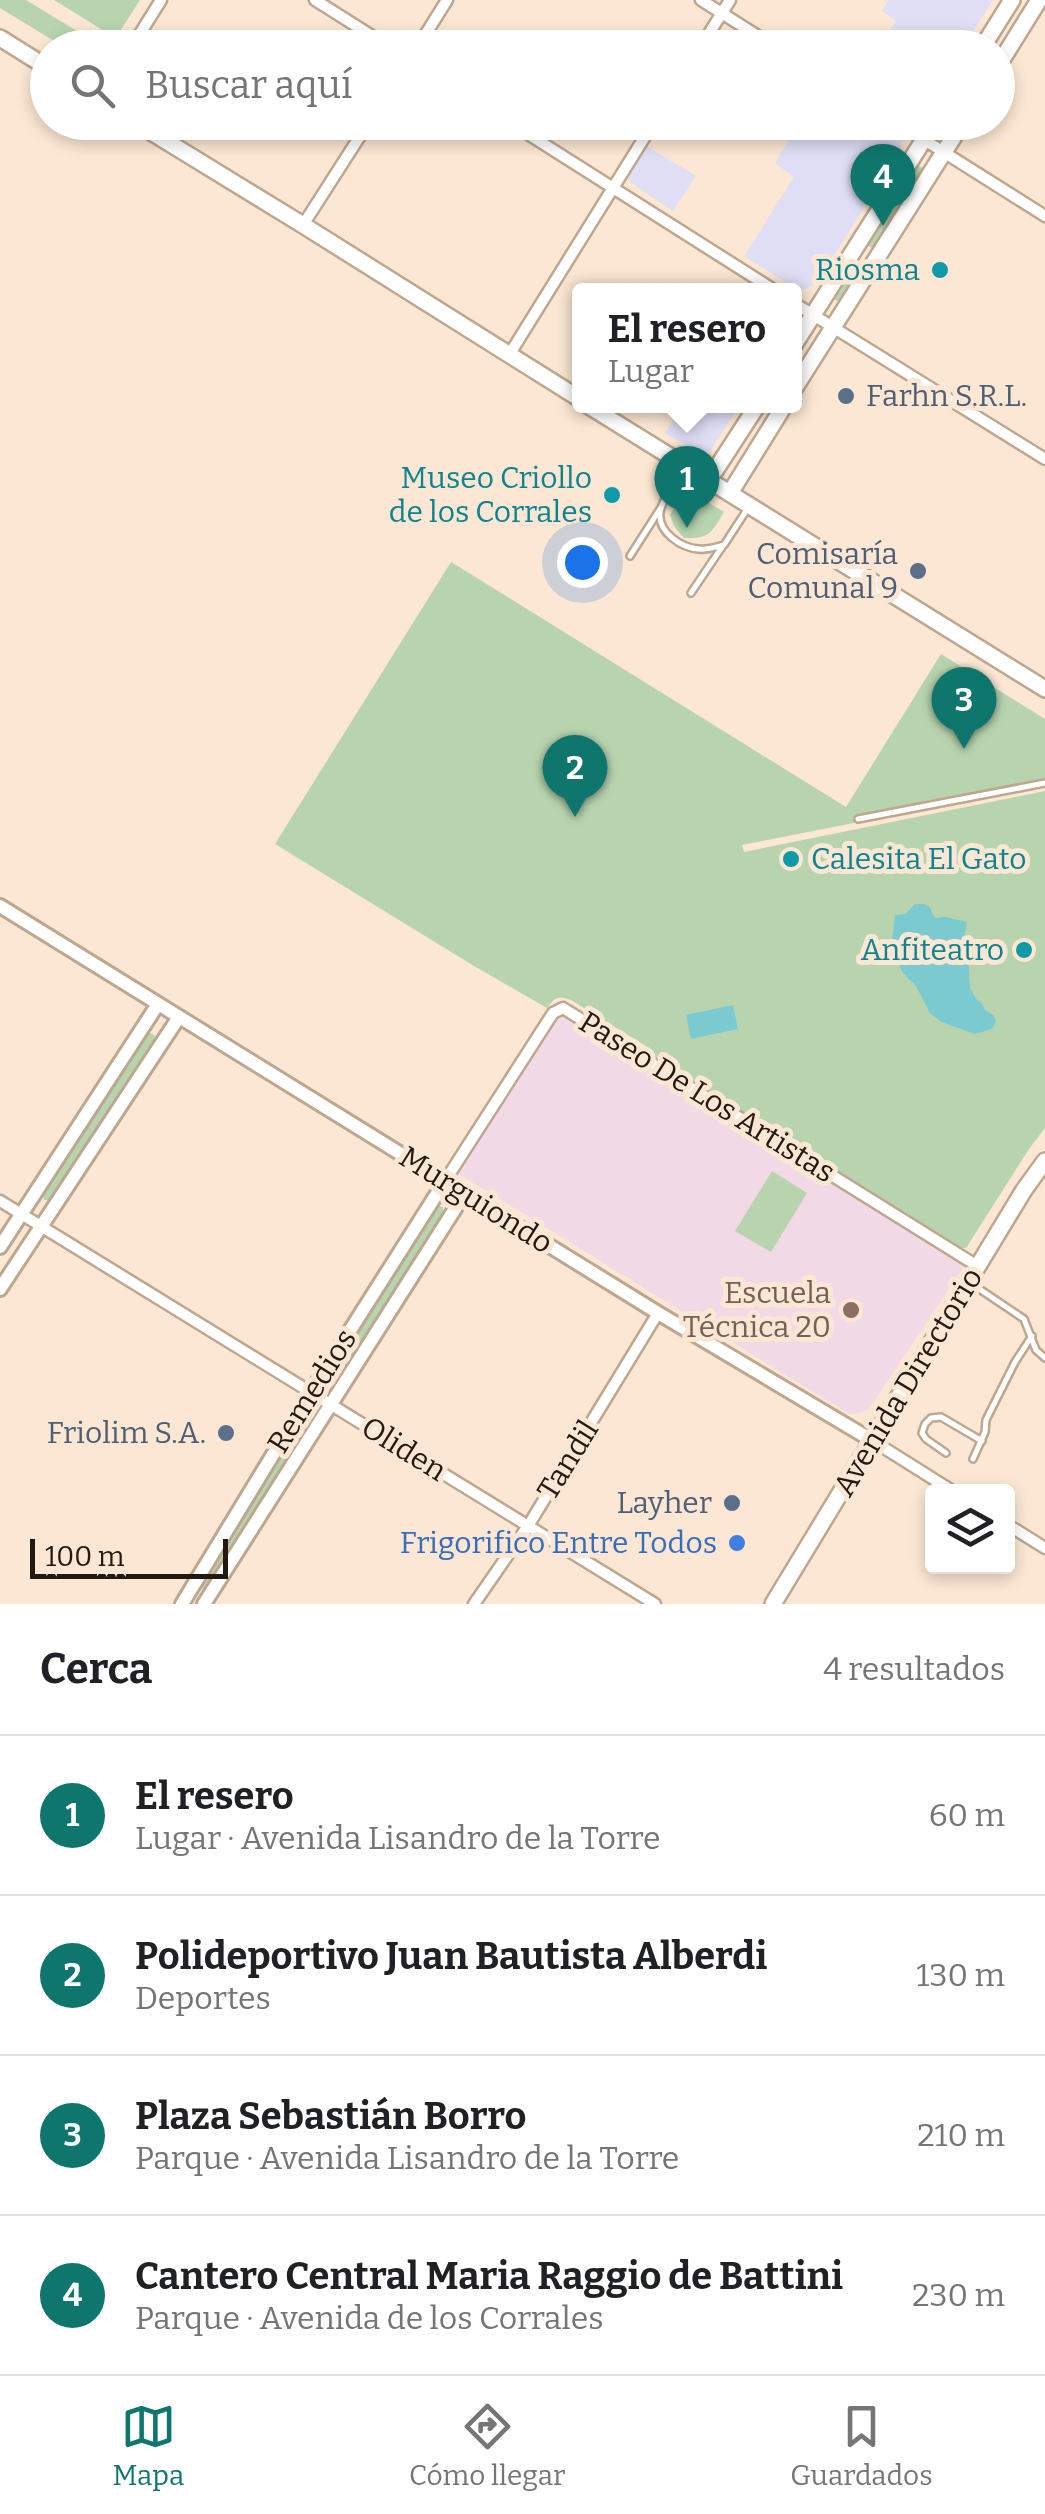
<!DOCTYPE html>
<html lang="es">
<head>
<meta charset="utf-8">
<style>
	:root { --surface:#fff; --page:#f2f2f2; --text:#202124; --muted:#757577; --line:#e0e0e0; --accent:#0f766e }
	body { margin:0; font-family:Bitter,serif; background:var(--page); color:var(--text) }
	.controls { position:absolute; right:30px; bottom:30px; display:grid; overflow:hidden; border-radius:10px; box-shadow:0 5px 15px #0003 }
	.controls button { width:90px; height:90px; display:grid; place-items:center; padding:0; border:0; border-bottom:2px solid var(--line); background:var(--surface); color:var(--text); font:50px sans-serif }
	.scale { position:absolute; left:30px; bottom:25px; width:198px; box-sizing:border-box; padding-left:10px; border:5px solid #221910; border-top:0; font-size:28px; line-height:35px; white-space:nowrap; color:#221910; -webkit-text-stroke:8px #fbe7d3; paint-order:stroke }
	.you { position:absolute; left:582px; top:562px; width:35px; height:35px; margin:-25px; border:8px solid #fff; border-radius:50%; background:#1a73e8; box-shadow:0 0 0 15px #1a73e833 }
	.badge { display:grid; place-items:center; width:65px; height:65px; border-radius:50%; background:var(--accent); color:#fff; font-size:32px; font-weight:700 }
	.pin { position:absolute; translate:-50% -82px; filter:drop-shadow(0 2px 5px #0008) }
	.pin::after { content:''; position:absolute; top:52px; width:35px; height:30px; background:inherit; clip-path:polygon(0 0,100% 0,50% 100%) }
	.popup { position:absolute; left:572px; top:283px; width:230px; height:130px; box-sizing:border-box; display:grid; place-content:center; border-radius:10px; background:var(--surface); filter:drop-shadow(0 2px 8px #0005); font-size:32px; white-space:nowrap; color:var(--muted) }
	.popup b { font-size:38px; color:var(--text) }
	.popup::after { content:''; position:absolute; left:50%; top:100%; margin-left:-20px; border:20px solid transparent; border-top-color:var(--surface) }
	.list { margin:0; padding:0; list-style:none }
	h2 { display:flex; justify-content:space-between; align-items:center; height:130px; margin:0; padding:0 40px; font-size:42px }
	h2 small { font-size:32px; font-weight:400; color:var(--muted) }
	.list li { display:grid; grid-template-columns:65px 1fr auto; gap:30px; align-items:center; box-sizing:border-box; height:160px; padding:0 40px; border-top:2px solid var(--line) }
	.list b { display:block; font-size:38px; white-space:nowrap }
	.list p { margin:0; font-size:32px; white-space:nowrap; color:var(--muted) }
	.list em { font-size:32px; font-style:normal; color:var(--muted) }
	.icon { flex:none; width:55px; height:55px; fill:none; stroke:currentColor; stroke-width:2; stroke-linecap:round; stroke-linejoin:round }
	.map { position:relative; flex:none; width:1045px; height:1604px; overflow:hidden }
	.search { position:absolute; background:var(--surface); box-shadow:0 5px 15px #0003; left:30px; right:30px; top:30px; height:110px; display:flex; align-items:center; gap:25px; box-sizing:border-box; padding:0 35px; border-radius:55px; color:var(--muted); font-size:38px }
	.sheet { height:770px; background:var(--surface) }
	nav { display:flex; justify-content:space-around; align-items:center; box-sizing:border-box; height:140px; border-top:2px solid var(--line); background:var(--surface); font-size:28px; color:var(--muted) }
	nav a { display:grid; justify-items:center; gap:5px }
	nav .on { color:var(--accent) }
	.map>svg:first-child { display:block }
	.commercial { fill:#e0def4 }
	.education { fill:#f1dae6 }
	.green { fill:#b7d4af }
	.water { fill:#7bcad0 }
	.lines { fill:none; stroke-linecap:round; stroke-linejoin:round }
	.service-casing { stroke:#bea78f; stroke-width:10 }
	.minor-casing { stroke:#bea78f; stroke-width:15 }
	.tertiary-casing { stroke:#bea78f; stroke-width:18 }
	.secondary-casing { stroke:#bea78f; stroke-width:20 }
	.service { stroke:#fff; stroke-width:5 }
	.minor { stroke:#fff; stroke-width:10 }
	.tertiary { stroke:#fff; stroke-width:12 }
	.secondary { stroke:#fff; stroke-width:15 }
	.culture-dot { fill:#0f9aa8; stroke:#fbe7d3; stroke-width:4 }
	.service-dot { fill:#5c6f8a; stroke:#fbe7d3; stroke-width:4 }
	.education-dot { fill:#8d6e63; stroke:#fbe7d3; stroke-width:4 }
	.shop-dot { fill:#3f7fe0; stroke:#fbe7d3; stroke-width:4 }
	.labels { text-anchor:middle; stroke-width:10; stroke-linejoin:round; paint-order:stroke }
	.culture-label { font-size:30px; fill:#0d838f; stroke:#fbe7d3; text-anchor:end }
	.service-label { font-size:30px; fill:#4e5e75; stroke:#fbe7d3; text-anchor:end }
	.street-label { font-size:30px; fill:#221910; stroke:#fbe7d3 }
	.education-label { font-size:30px; fill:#785e54; stroke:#fbe7d3; text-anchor:end }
	.shop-label { font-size:30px; fill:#366cbe; stroke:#fbe7d3; text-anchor:end }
</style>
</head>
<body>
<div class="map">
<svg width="1045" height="1604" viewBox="0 0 1045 1604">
	<rect width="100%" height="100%" fill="#fbe7d3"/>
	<g class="commercial">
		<polygon points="889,0 993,0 963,47 880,47 896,21 882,11"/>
		<polygon points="800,122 884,123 898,132 902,142 900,150 817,283 803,290 795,288 744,256 794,177 775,163"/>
		<polygon points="643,144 696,176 673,211 629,181 627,173"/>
		<polygon points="683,406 739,406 710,451 703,455 665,433"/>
	</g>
	<polygon class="education" points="562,1016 569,1017 964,1263 961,1271 869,1409 860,1413 849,1414 457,1173 555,1020"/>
	<g class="green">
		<polygon points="0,0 26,0 103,47 64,47 0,8"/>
		<polygon points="54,0 140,0 110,47 108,48 114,37"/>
		<polygon points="916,164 924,169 874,249 868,246 857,263 863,267 841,303 832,298 891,204 898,207 909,189 903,185"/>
		<path d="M686,489L724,512C711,533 710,539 684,538L674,526L670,515Z"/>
		<path d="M451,562L846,807L941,654L1045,719V779L858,815L859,822L742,845L744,852L1045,791V1128L1029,1149L966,1248L954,1247L650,1055L649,1048L571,1000C558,995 555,997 547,1008L474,966L275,844Z"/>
		<polygon points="149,1032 154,1035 155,1039 51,1200 44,1200 42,1193"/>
		<polygon points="772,1171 807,1193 771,1252 735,1231"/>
		<polygon points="438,1206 443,1207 443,1217 339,1380 331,1378 330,1373 434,1208"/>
		<polygon points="306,1418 310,1419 312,1424 208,1591 203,1590 201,1584 302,1420"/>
	</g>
	<g class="water">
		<polygon points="915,904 924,904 930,907 933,915 936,918 946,917 967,922 964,939 968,955 970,988 977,1000 982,1003 985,1010 993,1015 996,1021 992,1029 975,1034 941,1022 930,1013 916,986 903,973 894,955 892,942 895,915 906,914"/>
		<polygon points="733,1005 738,1029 691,1039 686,1015"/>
	</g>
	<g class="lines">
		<defs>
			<g id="service">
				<path d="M685,469C677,481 662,498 660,513C658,532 681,548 699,549C708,550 716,547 724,545L748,508"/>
				<polyline points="630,556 660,509"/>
				<polyline points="691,593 722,547"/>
				<polyline points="858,819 1045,783"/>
				<polyline points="969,1282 1024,1319 1036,1350 1045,1358"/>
				<polyline points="946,1453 926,1439 922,1433 925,1424 931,1418 941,1417 982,1441"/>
				<polyline points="973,1459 985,1432 986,1420 1015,1362 1032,1336"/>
			</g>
			<g id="minor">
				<polyline points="315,0 391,48"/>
				<polyline points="701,0 777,48"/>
				<polyline points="131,48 161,0"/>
				<polyline points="417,48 447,0"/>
				<polyline points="700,48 730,0"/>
				<polyline points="509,122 774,290"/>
				<polyline points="896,122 1045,216"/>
				<polyline points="303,225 369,122"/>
				<polyline points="794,303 1045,459"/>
				<polyline points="509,355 654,122"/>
				<polyline points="445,1181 553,1013 563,1008 979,1267"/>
				<polyline points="0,1201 655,1604"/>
				<polyline points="873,1441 954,1492"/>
				<polyline points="1008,1525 1045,1548"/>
				<polyline points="474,1604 528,1526 658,1313"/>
			</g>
			<g id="tertiary">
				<polyline points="0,906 658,1313 873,1441"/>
				<polyline points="0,1247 158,1004"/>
				<polyline points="0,1289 179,1017"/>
				<polyline points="182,1604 311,1392 445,1181"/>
				<polyline points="204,1604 465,1193"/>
			</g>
			<g id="secondary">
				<polyline points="0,38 48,68"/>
				<polyline points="982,48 1012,0"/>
				<polyline points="998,66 1039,0"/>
				<polyline points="135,122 303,225 580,399"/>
				<polyline points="794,345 935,122"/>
				<polyline points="794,389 963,122"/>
				<polyline points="589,406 1045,689"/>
				<polyline points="709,480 757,406"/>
				<polyline points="730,493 784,406"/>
				<polyline points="773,1604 1024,1190 1045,1161"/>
			</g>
		</defs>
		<use href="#service" class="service-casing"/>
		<use href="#minor" class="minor-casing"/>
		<use href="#tertiary" class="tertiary-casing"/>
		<use href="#secondary" class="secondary-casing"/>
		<use href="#service" class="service"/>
		<use href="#minor" class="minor"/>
		<use href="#tertiary" class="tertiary"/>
		<use href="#secondary" class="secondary"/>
	</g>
	<g class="culture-dot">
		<circle cx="940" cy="270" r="10"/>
		<circle cx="612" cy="495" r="10"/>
		<circle cx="791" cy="859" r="10"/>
		<circle cx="1024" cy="950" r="10"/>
	</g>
	<g class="service-dot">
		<circle cx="846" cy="396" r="10"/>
		<circle cx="918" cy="571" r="10"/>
		<circle cx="226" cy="1433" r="10"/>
		<circle cx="732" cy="1503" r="10"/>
	</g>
	<circle class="education-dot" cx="851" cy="1310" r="10"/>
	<circle class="shop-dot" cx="737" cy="1543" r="10"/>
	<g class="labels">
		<g class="culture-label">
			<text x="920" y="280">Riosma</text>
			<text x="592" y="488">Museo Criollo<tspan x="592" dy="34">de los Corrales</tspan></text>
			<text x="811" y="869" text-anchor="start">Calesita El Gato</text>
			<text x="1004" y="960">Anfiteatro</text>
		</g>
		<g class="service-label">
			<text x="866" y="406" text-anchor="start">Farhn S.R.L.</text>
			<text x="898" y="564">Comisaría<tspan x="898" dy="34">Comunal 9</tspan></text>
			<text x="206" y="1443">Friolim S.A.</text>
			<text x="712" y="1513">Layher</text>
		</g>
		<g class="street-label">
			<text transform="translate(707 1097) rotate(32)" y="10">Paseo De Los Artistas</text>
			<text transform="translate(476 1200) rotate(32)" y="10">Murguiondo</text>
			<text transform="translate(908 1382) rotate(-59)" y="10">Avenida Directorio</text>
			<text transform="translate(312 1391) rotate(-58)" y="10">Remedios</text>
			<text transform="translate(404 1449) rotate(32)" y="10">Oliden</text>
			<text transform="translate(568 1460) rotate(-58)" y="10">Tandil</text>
		</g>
		<g class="education-label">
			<text x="831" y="1303">Escuela<tspan x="831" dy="34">Técnica 20</tspan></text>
		</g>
		<g class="shop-label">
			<text x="717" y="1553">Frigorifico Entre Todos</text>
		</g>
	</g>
</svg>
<div class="controls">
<button><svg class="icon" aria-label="layers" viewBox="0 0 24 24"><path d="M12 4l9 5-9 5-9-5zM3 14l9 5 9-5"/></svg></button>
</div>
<div class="scale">100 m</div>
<div class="you"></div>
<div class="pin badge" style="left:687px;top:528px">1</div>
<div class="popup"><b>El resero</b>Lugar</div>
<div class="pin badge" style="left:575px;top:817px">2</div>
<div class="pin badge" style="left:964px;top:749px">3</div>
<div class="pin badge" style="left:883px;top:226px">4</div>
<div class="search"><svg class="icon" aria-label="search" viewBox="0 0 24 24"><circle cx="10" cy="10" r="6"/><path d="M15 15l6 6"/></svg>Buscar aquí</div>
</div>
<section class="sheet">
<h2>Cerca<small>4 resultados</small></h2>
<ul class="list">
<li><span class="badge">1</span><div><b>El resero</b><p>Lugar · Avenida Lisandro de la Torre</p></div><em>60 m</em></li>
<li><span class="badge">2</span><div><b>Polideportivo Juan Bautista Alberdi</b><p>Deportes</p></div><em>130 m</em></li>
<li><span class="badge">3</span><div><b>Plaza Sebastián Borro</b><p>Parque · Avenida Lisandro de la Torre</p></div><em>210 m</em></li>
<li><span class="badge">4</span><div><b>Cantero Central Maria Raggio de Battini</b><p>Parque · Avenida de los Corrales</p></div><em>230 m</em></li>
</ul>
</section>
<nav>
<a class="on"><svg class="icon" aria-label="map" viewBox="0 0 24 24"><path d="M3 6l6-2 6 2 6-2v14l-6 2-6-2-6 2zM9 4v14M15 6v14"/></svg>Mapa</a>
<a><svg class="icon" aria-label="directions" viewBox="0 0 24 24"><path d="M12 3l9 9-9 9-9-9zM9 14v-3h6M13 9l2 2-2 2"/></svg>Cómo llegar</a>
<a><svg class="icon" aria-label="saved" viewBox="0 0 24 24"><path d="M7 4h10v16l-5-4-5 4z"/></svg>Guardados</a>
</nav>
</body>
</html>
